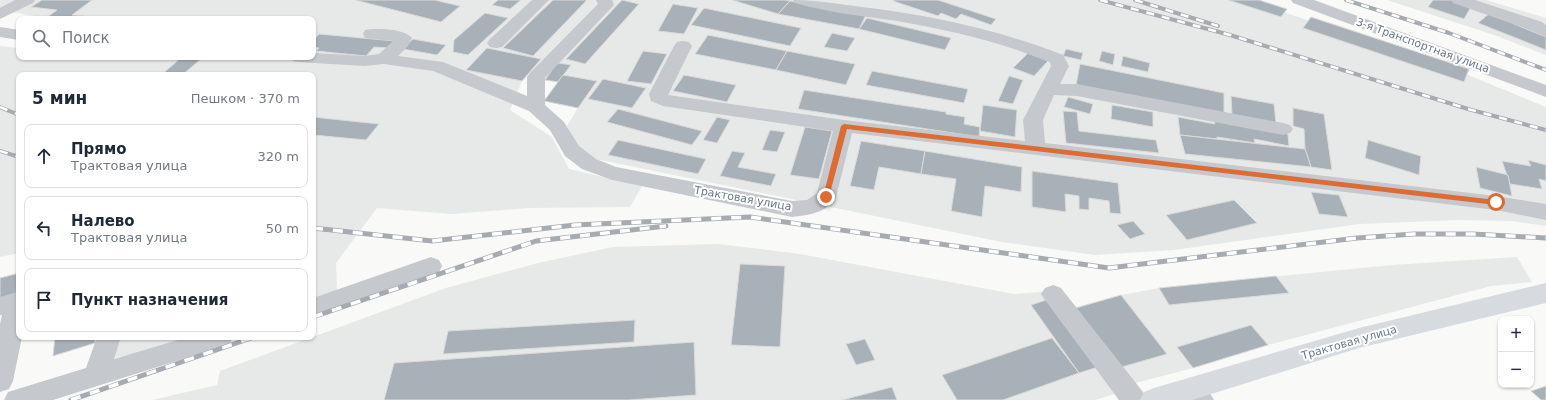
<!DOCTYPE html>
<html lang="ru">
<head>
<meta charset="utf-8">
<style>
	:root { --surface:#fff; --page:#f2f2f3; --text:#1f2937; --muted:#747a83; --line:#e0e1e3 }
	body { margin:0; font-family:"DejaVu Sans",sans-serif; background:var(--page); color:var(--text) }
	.controls { position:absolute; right:12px; bottom:12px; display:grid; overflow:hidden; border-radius:8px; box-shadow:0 1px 3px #0004 }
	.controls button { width:36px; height:36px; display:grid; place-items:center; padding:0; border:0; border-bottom:1px solid var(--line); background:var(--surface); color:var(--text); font:20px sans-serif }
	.stop { position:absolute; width:12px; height:12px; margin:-9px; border:3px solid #dc6b34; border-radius:50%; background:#fff }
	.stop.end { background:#dc6b34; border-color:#fff; box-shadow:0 1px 4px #0008 }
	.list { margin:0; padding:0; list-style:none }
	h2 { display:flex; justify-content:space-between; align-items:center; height:52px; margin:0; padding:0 16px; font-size:17px }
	h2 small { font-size:13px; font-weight:400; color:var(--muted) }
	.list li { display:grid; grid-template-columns:26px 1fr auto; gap:12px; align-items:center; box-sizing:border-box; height:64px; margin:0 8px 8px; padding:0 8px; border:1px solid var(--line); border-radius:8px }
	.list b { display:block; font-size:15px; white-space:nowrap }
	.list p { margin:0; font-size:13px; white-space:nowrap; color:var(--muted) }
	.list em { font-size:13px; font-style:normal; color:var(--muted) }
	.icon { flex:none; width:22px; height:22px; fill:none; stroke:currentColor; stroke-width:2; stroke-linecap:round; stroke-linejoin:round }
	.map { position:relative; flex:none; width:1546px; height:400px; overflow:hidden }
	.search { position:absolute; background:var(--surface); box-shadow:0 1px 3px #0004; left:16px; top:16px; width:300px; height:44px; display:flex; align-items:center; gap:10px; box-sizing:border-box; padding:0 14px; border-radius:8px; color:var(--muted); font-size:15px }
	.panel { position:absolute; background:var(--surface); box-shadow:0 1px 3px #0004; left:16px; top:72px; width:300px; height:268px; border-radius:8px }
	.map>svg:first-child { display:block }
	.built { fill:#e7e8e8 }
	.building { fill:#a9b1b8; stroke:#dbdbd9 }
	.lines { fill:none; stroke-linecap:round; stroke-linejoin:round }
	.minor { fill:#c5c8cc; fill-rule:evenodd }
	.major { fill:#d7dbdf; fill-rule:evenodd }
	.rail-far1-casing { stroke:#a6abb1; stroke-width:4 }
	.rail-casing { stroke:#a6abb1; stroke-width:5 }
	.rail-far1 { stroke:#fff; stroke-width:2.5; stroke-dasharray:8; stroke-linecap:butt }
	.rail { stroke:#fff; stroke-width:3.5; stroke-dasharray:10; stroke-linecap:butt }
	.route { fill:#dc6b34 }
	.labels { text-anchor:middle; stroke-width:4; stroke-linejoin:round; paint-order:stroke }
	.street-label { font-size:11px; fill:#697787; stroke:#fff }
</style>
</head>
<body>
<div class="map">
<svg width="1546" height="400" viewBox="0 0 1546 400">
	<rect width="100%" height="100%" fill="#f9f9f7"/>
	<g class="built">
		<polygon points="0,0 1248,0 1456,70 1546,107 1546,226 1511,221 1458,220 1360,224 1174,250 1095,255 1002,242 581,156 567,126 578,108 544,101 558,82 528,75 522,81 510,110 552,137 569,169 642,186 630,207 529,208 451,214 377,208 336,263 337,293 313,301 313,75 19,75 19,253 0,257 0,46 19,48 19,57 313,57 313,19 52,19 0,10"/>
		<polygon points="1387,0 1486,0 1546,18 1546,55 1494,35"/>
		<polygon points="718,244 800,254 1014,294 1043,292 1118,393 1095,400 152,400 217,385 220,371 446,288 538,263 613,247"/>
		<polygon points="1517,257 1532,282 1491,286 1268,345 1193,368 1128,385 1072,309 1121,295 1159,288 1392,265"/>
		<polygon points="117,337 195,337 155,349 109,359"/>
	</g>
	<g class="building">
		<polygon points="42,0 92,0 72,15 84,16 80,19 46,18 57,10 31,7"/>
		<polygon points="355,0 435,0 460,6 441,22"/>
		<polygon points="498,0 521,0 510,9 492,5"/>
		<polygon points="553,0 587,0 533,56 503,48"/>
		<polygon points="622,0 639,4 585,64 566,59"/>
		<polygon points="732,0 785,0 790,1 778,14"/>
		<polygon points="894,0 938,0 996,19 991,25 961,14 956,19 941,13 938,16 893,1"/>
		<polygon points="1228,0 1259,0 1287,9 1281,17"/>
		<polygon points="1433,0 1451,0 1471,7 1464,19 1428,7"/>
		<polygon points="790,1 866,15 859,29 778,14"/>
		<polygon points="673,4 698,8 684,34 658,31"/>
		<polygon points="704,8 801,28 790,46 691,25"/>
		<polygon points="1491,12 1514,24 1546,37 1546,50 1478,23"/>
		<polygon points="485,13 508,18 468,55 453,52 454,40"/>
		<polygon points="1311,17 1469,69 1464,82 1303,28"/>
		<polygon points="867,18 951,38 945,50 859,29"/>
		<polygon points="832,33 855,38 847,51 824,47"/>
		<polygon points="319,34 395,41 389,48 374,47 366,56 316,51 319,48 313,47 313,41"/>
		<polygon points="708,35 787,51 776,70 695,54"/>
		<polygon points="413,39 446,45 437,55 403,49"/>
		<polygon points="487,48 541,59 522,81 466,70"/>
		<polygon points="1066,49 1083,53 1081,60 1063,56"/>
		<polygon points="643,51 667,54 651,84 627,81"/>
		<polygon points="787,51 855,64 846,85 776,70"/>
		<polygon points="1102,51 1115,54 1113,65 1099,61"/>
		<polygon points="1028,53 1048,61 1034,76 1013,68"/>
		<polygon points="1123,56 1150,63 1148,72 1121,66"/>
		<polygon points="182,57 200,60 182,75 161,75"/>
		<polygon points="552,62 571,65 558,82 545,80 552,70 546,69"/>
		<polygon points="1080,64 1224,93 1224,115 1076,85"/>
		<polygon points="872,71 968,89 964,103 866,85"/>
		<polygon points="563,75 597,81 578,108 544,101"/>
		<polygon points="684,75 736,85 727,102 673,91"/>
		<polygon points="1009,76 1023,80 1013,104 998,101"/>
		<polygon points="603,79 646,88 632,108 588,99"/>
		<polygon points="804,90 946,112 946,114 965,117 964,124 980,127 979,137 798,109"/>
		<polygon points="1231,96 1274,104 1276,123 1232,115"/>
		<polygon points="1068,97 1093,104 1090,114 1064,107"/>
		<polygon points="983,105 1017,110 1015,137 980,131"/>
		<polygon points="1112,105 1153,112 1153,127 1111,119"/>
		<polygon points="1293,108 1324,114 1332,170 1311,167 1305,149 1304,129 1293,126"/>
		<polygon points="618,109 702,131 692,145 607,122"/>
		<polygon points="1063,111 1077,112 1079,131 1156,140 1159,153 1066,143"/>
		<polygon points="313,117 379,124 366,140 313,135"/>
		<polygon points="717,117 730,120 717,143 703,140"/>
		<polygon points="1178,117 1215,124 1214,120 1288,134 1289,146 1254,139 1255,143 1217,137 1217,139 1180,135"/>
		<polygon points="805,127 832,131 819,179 790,175"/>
		<polygon points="770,130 785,132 777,152 762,150"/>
		<polygon points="1180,135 1305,149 1311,167 1185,154"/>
		<polygon points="618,140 706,159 698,174 608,155"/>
		<polygon points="1368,140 1421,156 1419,175 1365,158"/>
		<polygon points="861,141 925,151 921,174 879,167 874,190 850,186"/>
		<polygon points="732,151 745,153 738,167 776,174 771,186 720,176"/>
		<polygon points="925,151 1022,167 1021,192 985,186 982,217 951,211 956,179 921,174"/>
		<polygon points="1528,160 1546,165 1546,181 1539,179 1542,189 1510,184 1502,161 1531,166"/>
		<polygon points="1476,167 1508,175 1512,196 1480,188"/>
		<polygon points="1032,171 1118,183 1121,214 1110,213 1109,201 1089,198 1089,210 1079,209 1079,196 1065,194 1066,212 1032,207"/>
		<polygon points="1311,192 1339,195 1348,217 1319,214"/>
		<polygon points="1234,200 1257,223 1187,240 1166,215"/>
		<polygon points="1133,221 1145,234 1130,239 1117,225"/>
		<polygon points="740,264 785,266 780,347 731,345"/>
		<polygon points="19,273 19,295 0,300 0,278"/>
		<polygon points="1276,276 1289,293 1169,305 1159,288"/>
		<polygon points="1121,295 1167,354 1115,369 1072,309"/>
		<polygon points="1049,299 1098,367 1079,373 1031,305"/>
		<polygon points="635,320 634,342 443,354 448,331"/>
		<polygon points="1251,325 1268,345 1193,368 1177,347"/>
		<polygon points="55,337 95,337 95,343 53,356"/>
		<polygon points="1052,338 1079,373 1003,400 957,400 942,375"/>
		<polygon points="865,339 875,360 856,365 846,344"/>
		<polygon points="694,342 696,395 629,400 384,400 394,363"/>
		<polygon points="1546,386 1546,400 1541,400 1531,391"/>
		<polygon points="892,387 897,400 842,400"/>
	</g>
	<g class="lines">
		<g class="minor">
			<polygon points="15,0 35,0 33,3 0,19 0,8"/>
			<polygon points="532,0 549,0 502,47 496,48 490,47 487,43 490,39"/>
			<path d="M596,0H612L614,5L545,78V105L564,122L579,146L596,159L616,167L792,201L807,200L817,193L833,131L663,106L651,101L649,94L674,46L677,42L683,41L689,42L692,46L668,95L844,120L1025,141L1023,120L1051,66L1050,62C1000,42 949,30 897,21C863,16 829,13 795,3L793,0C817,0 839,4 862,7C931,15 999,30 1063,55L1069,66L1060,84H1077L1283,123L1290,125L1293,129L1290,133L1283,135L1077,96L1054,95L1043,120L1045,143L1496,196L1546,204V220L1496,210L852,133L836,197C827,213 809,215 792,217L612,180L582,169L565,156L550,130L529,111L433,71L384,64L364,66L299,62L293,61L290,57H313V53L364,56L379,54L393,41L365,38L363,34L365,30C376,28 404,28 412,38L408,46L398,56L443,62L527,96V77L530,73L598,4Z"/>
			<polygon points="1291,0 1314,0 1546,85 1546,97 1293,3"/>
			<polygon points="1451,0 1475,0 1542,22 1546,25 1546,37 1530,30 1453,3"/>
			<polygon points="0,27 19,30 19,40 0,37"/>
			<polygon points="431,257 439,260 442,266 439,272 313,317 313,298"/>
			<polygon points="1053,285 1061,288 1143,392 1147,400 1119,400 1045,300 1041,294 1045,288"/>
			<polygon points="17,292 19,292 19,337 22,337 13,381 9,389 0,392 0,324 2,315 0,315 0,297"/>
			<polygon points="97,337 121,337 114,359 188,337 233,337 230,344 53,400 4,400 8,392 86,368"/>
			<polygon points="1193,377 1202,380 1214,400 1187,400 1180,388 1184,380"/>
		</g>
		<polygon class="major" points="1546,283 1546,303 1359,348 1192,400 1140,400 1144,392 1154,388 1359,328"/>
		<defs>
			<g id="rail-far1">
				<polyline points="1100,0 1230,35 1468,109 1546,130"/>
				<polyline points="1135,0 1218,26"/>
				<polyline points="1346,0 1449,33 1546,70"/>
				<polyline points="0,107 19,115"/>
				<polyline points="0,151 19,157"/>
			</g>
			<g id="rail">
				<polyline points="313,228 432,241 575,225 750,217 1109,268 1357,238 1414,234 1473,234 1546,238"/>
				<polyline points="313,317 536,241 666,226"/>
				<polyline points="71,400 254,337"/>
			</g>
		</defs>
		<use href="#rail-far1" class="rail-far1-casing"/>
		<use href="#rail" class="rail-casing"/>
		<use href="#rail-far1" class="rail-far1"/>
		<use href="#rail" class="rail"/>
	</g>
	<polygon class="route" points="844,124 1496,200 1499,202 1496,205 847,129 829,197 826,199 823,197 841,126"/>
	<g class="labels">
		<g class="street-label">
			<text transform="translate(1423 45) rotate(20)" y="4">3-я Транспортная улица</text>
			<text transform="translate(743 198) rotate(10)" y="4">Трактовая улица</text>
			<text transform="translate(1349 342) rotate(-16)" y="4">Трактовая улица</text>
		</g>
	</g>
</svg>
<div class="controls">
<button>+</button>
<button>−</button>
</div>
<div class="stop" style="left:1496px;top:202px"></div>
<div class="stop end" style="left:826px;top:197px"></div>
<div class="search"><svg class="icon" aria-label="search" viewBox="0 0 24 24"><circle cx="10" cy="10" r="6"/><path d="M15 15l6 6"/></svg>Поиск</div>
<section class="panel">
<h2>5 мин<small>Пешком · 370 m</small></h2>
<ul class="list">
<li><svg class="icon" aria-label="ahead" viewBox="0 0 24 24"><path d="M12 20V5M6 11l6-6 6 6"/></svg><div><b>Прямо</b><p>Трактовая улица</p></div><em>320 m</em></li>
<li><svg class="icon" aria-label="left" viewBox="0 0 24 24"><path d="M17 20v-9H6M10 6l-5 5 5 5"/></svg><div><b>Налево</b><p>Трактовая улица</p></div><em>50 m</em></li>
<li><svg class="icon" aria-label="arrive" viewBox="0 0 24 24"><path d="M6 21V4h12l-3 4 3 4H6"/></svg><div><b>Пункт назначения</b></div></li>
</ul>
</section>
</div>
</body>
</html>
